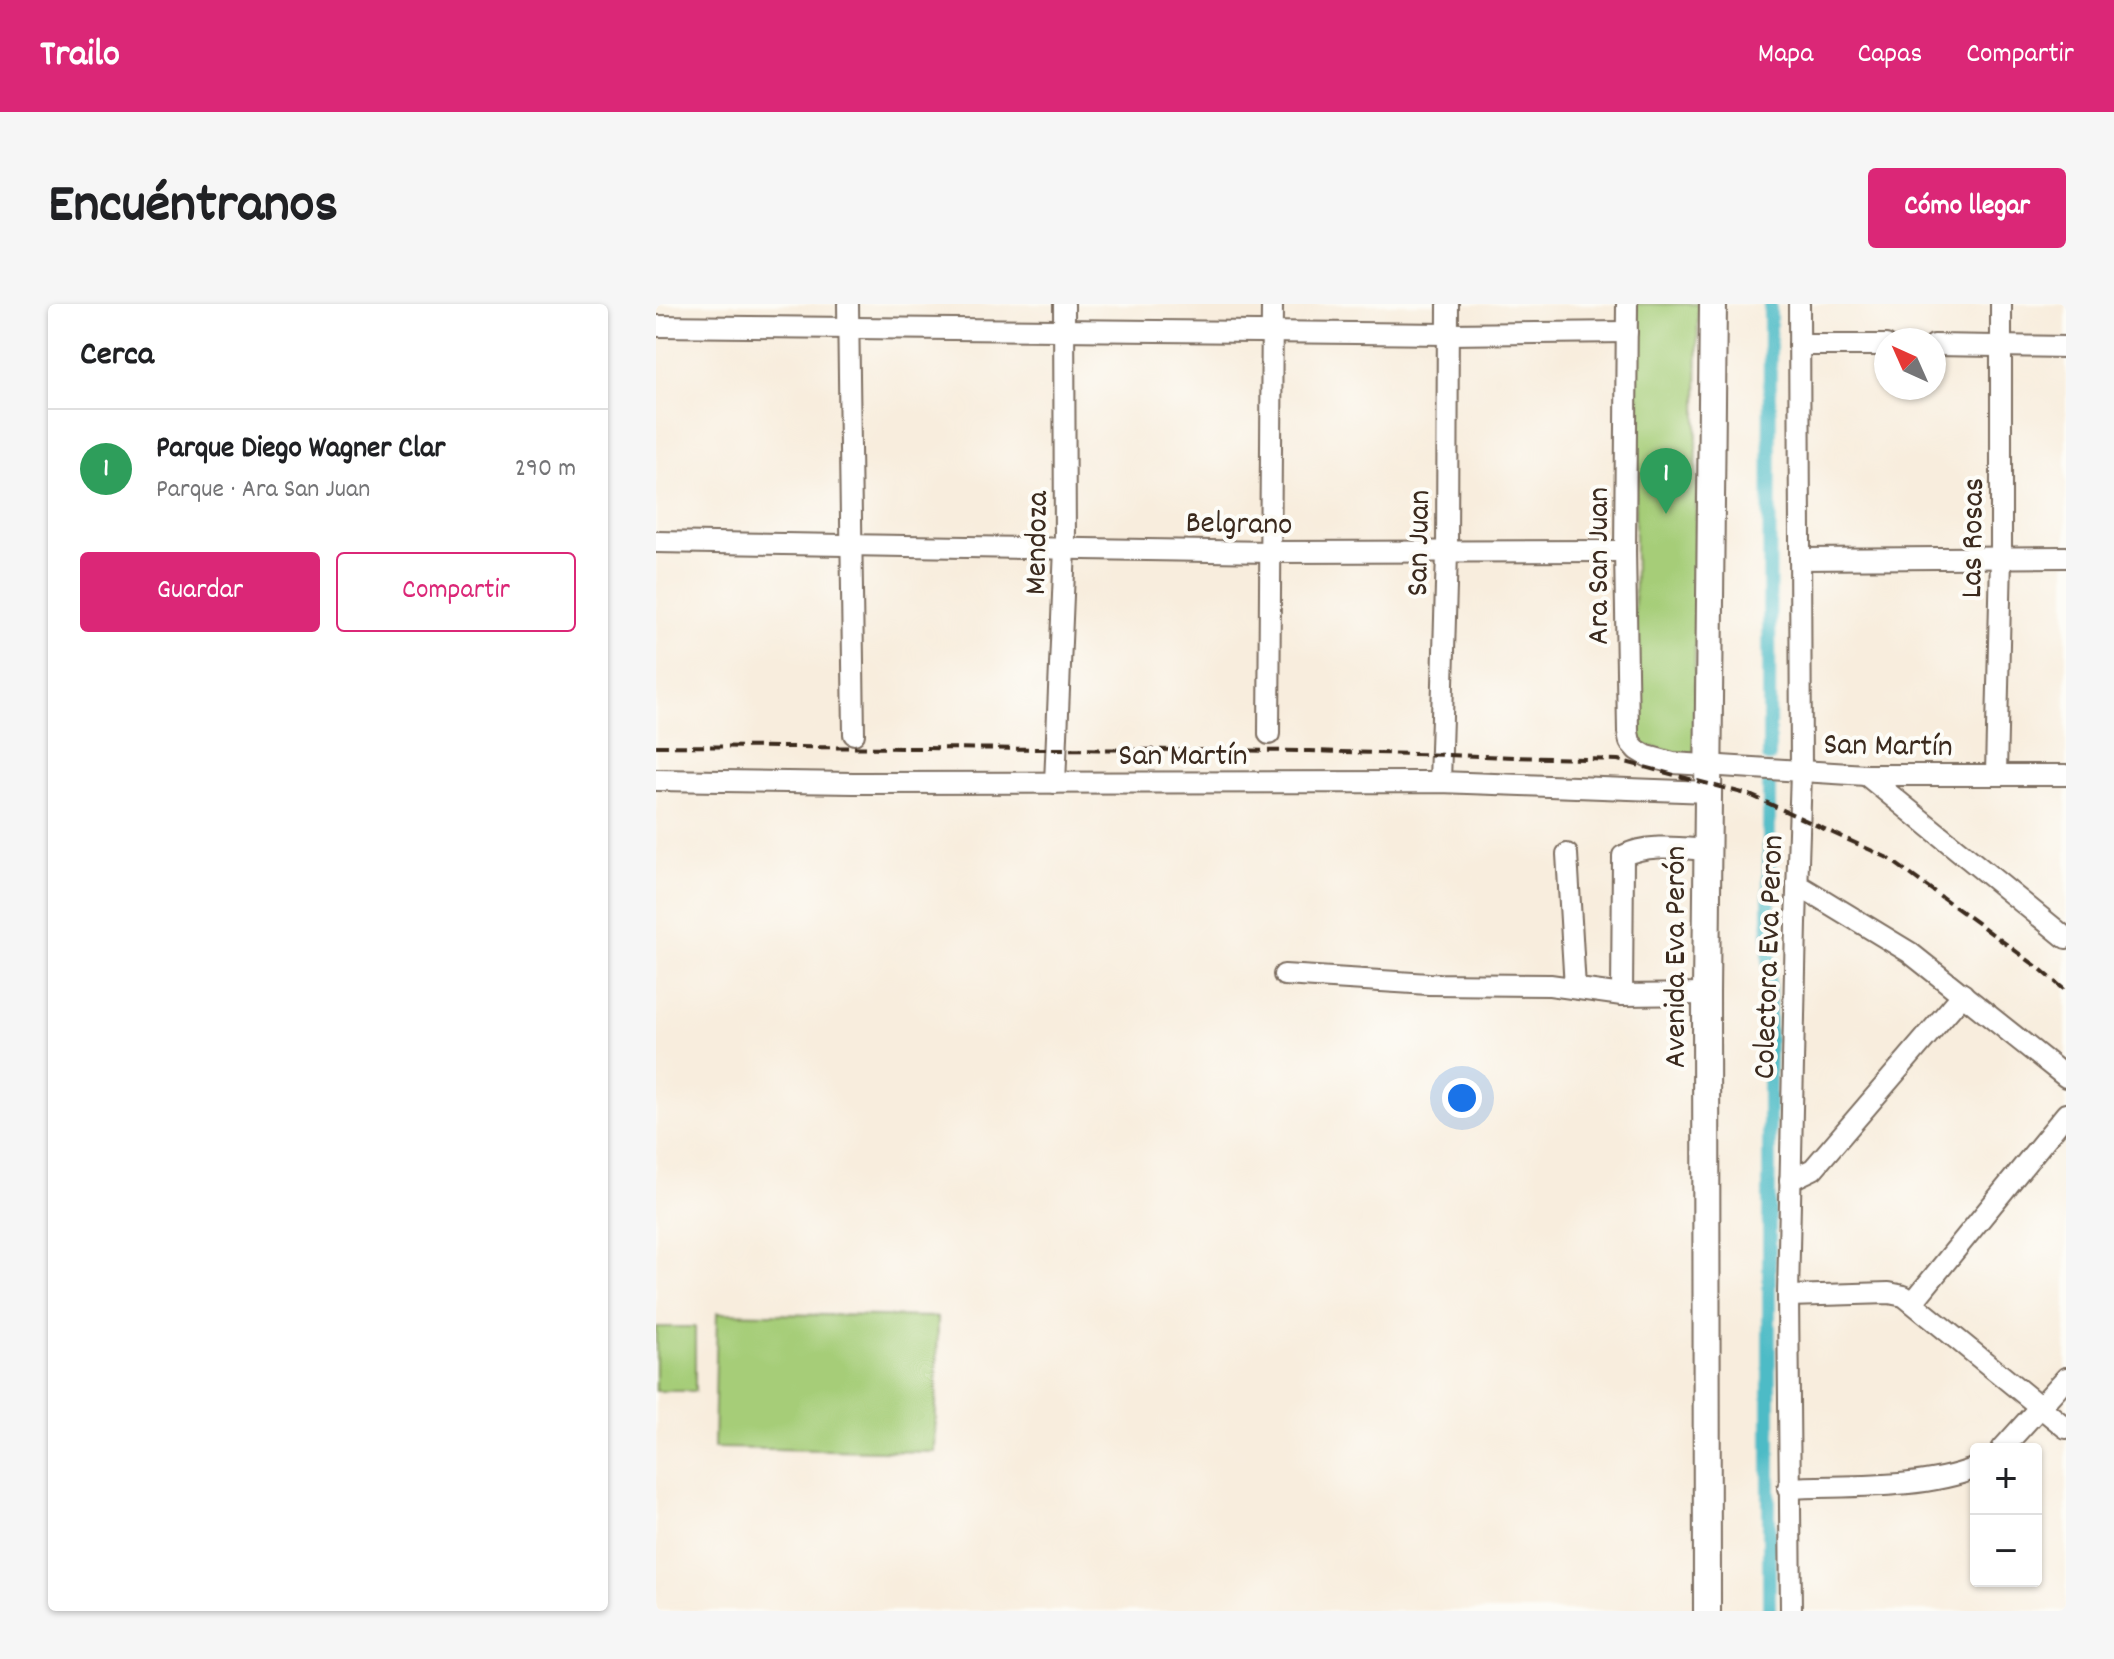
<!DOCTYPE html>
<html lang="es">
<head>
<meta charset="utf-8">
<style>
	:root { --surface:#fff; --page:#f6f6f6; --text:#202124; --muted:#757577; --line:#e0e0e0; --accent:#db2777 }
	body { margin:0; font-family:Dekko,sans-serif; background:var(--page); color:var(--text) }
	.controls { position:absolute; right:24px; bottom:24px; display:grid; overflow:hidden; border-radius:8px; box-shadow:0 2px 6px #0004 }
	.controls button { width:72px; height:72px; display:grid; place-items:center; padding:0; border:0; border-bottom:2px solid var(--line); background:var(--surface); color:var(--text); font:40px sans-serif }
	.compass { position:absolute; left:1218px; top:24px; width:72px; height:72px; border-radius:50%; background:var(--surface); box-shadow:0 2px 6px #0004; rotate:315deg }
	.you { position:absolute; left:806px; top:794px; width:28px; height:28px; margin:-20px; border:6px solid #fff; border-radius:50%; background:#1a73e8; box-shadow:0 0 0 12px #1a73e833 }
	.badge { display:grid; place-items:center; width:52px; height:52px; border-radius:50%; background:var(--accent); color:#fff; font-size:26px; font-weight:700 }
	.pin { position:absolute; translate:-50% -66px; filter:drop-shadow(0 2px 4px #0008) }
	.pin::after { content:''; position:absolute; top:42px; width:28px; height:24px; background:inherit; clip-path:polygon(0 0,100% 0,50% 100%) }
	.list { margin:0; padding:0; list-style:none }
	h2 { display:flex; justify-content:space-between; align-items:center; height:104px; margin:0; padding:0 32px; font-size:34px }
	h2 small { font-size:26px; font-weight:400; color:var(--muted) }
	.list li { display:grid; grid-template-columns:52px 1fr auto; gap:24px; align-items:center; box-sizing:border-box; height:120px; padding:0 32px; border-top:2px solid var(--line) }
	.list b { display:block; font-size:30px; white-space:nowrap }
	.list p { margin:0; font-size:26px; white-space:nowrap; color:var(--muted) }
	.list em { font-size:26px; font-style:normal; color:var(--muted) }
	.actions { display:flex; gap:16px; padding:24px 32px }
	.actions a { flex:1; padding:18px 0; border:2px solid var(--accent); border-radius:8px; text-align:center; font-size:28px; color:var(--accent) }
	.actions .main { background:var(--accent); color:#fff }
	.map { position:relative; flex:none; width:1410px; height:1307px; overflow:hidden; border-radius:8px }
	header { display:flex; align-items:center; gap:48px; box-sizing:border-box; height:112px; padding:0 40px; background:var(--accent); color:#fff }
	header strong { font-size:38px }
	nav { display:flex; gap:44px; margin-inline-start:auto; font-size:28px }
	.intro { display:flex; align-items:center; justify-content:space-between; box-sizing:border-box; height:192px; padding:0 48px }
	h1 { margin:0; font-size:56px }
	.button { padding:20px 36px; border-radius:8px; background:var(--accent); color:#fff; font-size:28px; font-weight:700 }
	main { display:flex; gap:48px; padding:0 48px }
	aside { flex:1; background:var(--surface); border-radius:8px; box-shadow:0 2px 6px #0004 }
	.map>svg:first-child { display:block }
	.green { fill:#a6cd78; stroke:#707c4b; stroke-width:2 }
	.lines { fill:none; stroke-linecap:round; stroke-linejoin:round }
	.canal { stroke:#4dbbc6; stroke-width:14 }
	.minor-casing { stroke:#7d6e61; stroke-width:24 }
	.major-casing { stroke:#7d6e61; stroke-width:30 }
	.minor { stroke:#fff; stroke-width:20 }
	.major { stroke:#fff; stroke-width:26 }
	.rail { stroke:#3b2a1e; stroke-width:4; stroke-dasharray:12 6; stroke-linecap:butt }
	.labels { text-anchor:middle; stroke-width:8; stroke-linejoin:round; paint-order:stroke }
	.street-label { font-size:32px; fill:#3b2a1e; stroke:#fdfcf7 }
</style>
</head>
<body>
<header>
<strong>Trailo</strong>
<nav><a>Mapa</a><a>Capas</a><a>Compartir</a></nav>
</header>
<div class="intro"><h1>Encuéntranos</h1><a class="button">Cómo llegar</a></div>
<main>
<aside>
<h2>Cerca<small></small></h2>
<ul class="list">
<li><span class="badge" style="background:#2e9e5b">1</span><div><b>Parque Diego Wagner Clar</b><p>Parque · Ara San Juan</p></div><em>290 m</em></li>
</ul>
<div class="actions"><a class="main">Guardar</a><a>Compartir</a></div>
</aside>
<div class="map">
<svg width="1410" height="1307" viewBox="0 0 1410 1307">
	<rect width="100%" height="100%" fill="#fdfcf7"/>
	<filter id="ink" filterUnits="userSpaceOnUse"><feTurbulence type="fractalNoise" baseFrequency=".0125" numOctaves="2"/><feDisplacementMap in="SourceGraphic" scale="16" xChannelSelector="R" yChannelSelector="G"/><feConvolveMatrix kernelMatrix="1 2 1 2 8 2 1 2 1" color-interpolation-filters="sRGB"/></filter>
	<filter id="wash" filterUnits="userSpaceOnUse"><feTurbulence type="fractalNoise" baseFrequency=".006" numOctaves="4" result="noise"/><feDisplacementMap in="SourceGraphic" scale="32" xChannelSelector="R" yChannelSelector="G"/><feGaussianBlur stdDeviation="1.8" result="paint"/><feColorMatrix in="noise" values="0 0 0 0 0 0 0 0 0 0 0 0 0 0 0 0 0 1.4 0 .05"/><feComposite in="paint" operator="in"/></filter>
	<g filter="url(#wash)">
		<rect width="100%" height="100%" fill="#f8eddd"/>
		<g class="green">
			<polygon points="980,0 1042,0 1038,452 990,442 980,435 978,420"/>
			<polygon points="61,1009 282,1013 279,1148 58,1144"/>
			<rect x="0" y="1023" width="39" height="64"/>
		</g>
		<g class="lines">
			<g class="canal">
				<polyline points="1113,452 1114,0"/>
				<polyline points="1113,1307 1113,482"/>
			</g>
		</g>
	</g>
	<g filter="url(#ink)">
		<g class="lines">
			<defs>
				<g id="minor">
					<polyline points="192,0 198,430"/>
					<polyline points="971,0 969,247 972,428 974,438 981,446 991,452 1017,459 1210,471 1410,471"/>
					<polyline points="0,22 792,30 971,28"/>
					<polyline points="1143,41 1230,41"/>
					<polyline points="1278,41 1410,43"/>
					<polyline points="0,238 615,248 969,247"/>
					<polyline points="1144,255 1410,253"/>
					<polyline points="613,430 616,0"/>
					<polyline points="1340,469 1345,253 1345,0"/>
					<polyline points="1210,471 1410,634"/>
					<polyline points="0,476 198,479 784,478 1053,488"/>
					<polyline points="784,478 791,249 792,0"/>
					<polyline points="399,479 409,244 408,0"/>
					<polyline points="911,550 919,684"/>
					<polyline points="1141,580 1253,648 1410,773"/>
					<polyline points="628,671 773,680 894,681 966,691 1050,690"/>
					<path d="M966,691L967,552C990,539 1025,544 1051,546"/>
					<polyline points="1134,876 1157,865 1307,690"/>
					<polyline points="1132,992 1233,989 1248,992 1410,1124"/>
					<polyline points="1257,998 1410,810"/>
					<polyline points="1346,1145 1410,1074"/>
					<path d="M1132,1184C1192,1181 1264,1186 1320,1164"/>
					<polyline points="1135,1307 1132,992 1140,619 1145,468 1143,0"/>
				</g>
				<polyline id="major" points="1051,1307 1050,690 1057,0"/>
			</defs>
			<use href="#minor" class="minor-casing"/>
			<use href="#major" class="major-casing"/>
			<use href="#minor" class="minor"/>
			<use href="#major" class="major"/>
			<polyline class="rail" points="0,442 654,447 962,456 1094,491 1232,554 1383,664 1410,687"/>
		</g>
	</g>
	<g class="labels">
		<g class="street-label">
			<text transform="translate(583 217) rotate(1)" y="11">Belgrano</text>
			<text transform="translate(1314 234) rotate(-89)" y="11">Las Rosas</text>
			<text transform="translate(378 239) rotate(-89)" y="11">Mendoza</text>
			<text transform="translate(760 239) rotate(-89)" y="11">San Juan</text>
			<text transform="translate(940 262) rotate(-90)" y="11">Ara San Juan</text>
			<text transform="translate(1232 439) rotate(1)" y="11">San Martín</text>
			<text x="527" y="460">San Martín</text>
			<text transform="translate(1017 653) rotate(-90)" y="11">Avenida Eva Perón</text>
			<text transform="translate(1110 653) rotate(-88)" y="11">Colectora Eva Peron</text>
		</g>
	</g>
</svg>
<div class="controls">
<button>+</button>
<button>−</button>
</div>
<svg class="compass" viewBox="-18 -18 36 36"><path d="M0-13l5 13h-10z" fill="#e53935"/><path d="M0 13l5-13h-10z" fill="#757577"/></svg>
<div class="you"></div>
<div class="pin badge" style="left:1010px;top:210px;background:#2e9e5b">1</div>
</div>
</main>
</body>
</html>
